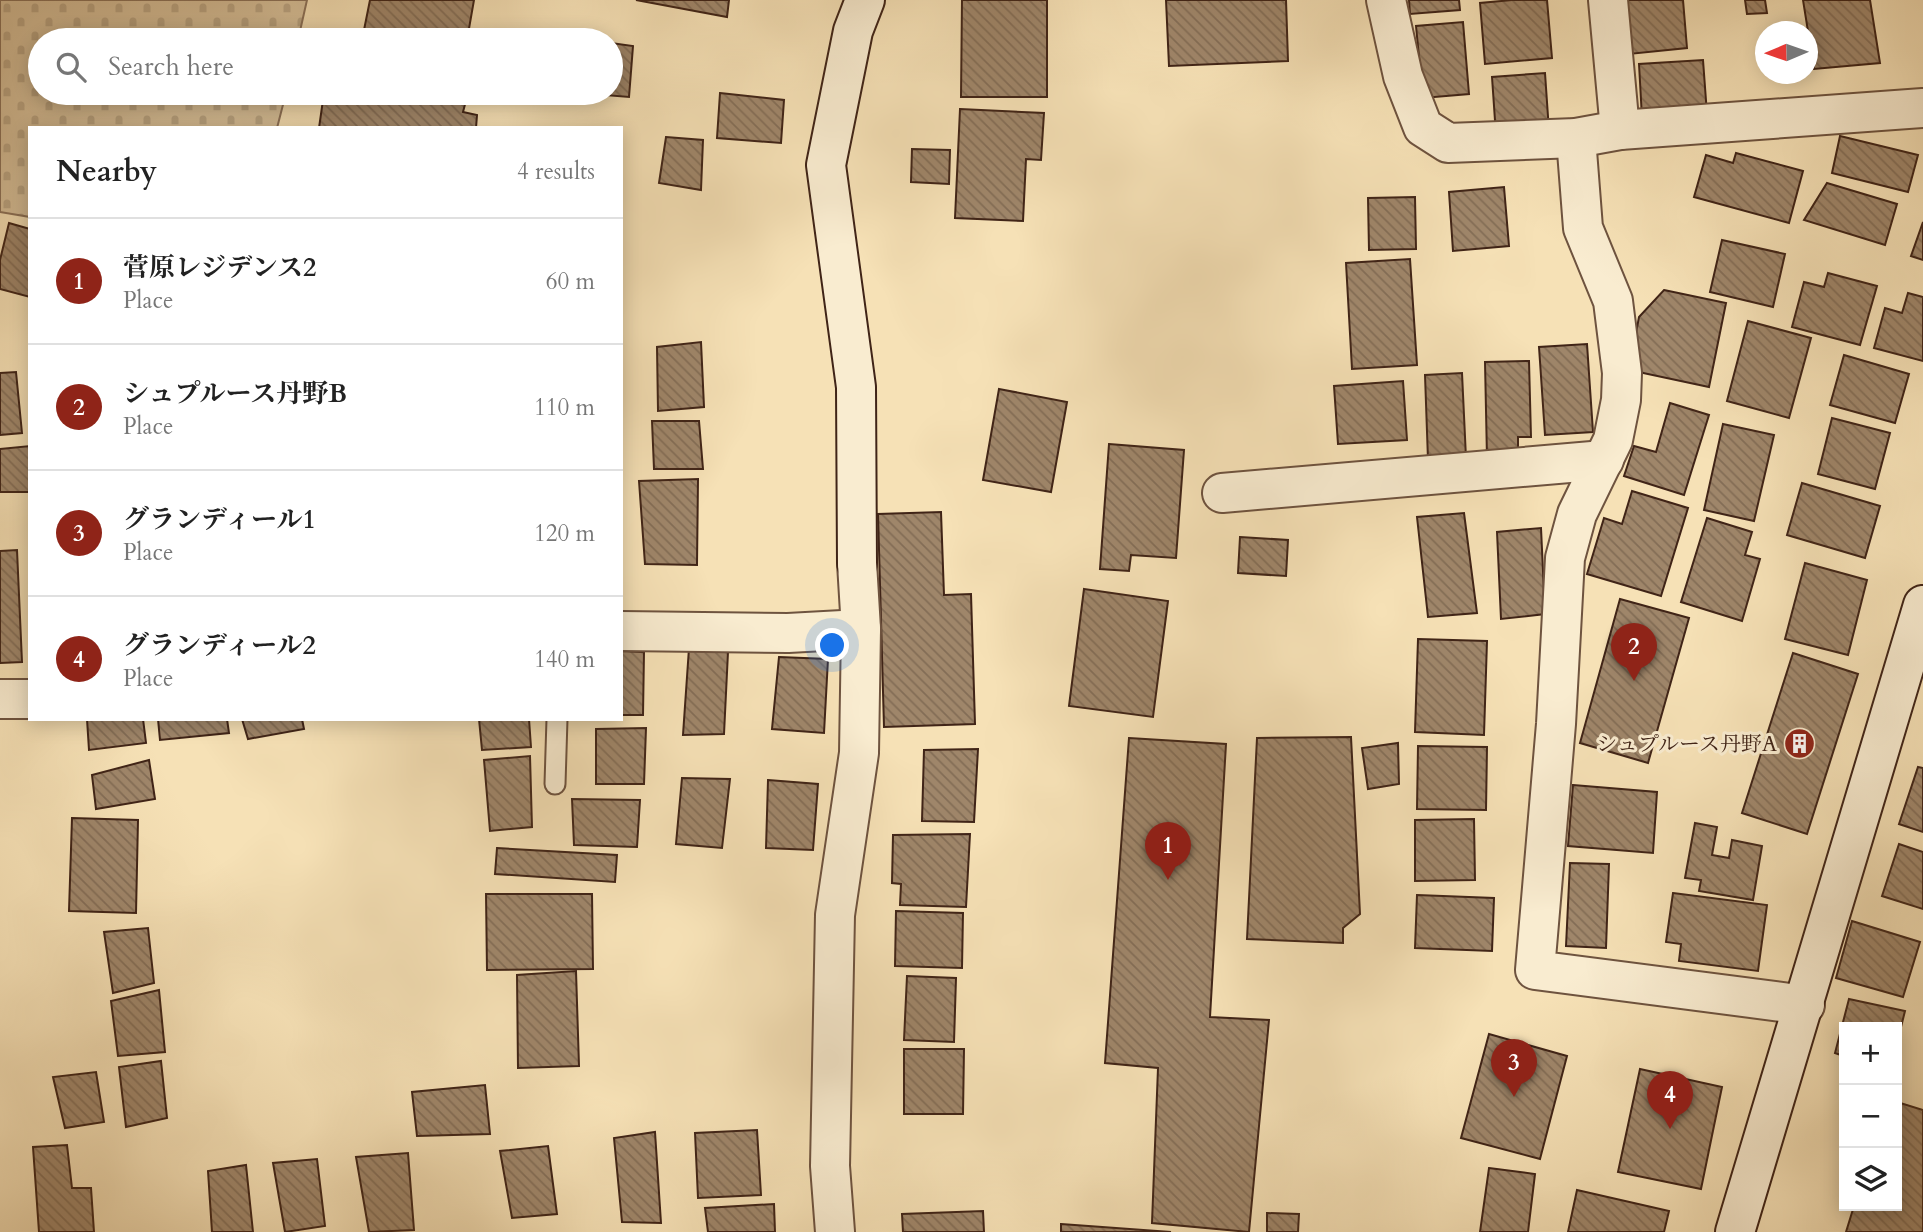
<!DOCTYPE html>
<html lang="en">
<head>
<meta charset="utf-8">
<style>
	:root { --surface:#fff; --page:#f6f6f6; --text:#222; --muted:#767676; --line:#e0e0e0; --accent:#8f2418 }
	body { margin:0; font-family:Cardo,"Noto Serif JP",serif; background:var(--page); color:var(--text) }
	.controls { position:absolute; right:21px; bottom:21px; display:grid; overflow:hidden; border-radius:0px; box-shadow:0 4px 18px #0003 }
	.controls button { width:63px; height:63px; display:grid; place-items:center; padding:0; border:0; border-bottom:2px solid var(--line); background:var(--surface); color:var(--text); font:35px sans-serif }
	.compass { position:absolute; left:1755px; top:21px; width:63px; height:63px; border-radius:50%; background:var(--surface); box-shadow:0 4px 18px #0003; rotate:268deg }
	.you { position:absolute; left:833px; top:646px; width:24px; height:24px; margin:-18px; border:5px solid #fff; border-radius:50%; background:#1a73e8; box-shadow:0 0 0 10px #1a73e833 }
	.badge { display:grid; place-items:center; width:46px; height:46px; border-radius:50%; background:var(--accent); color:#fff; font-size:23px; font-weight:700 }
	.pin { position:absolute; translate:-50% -58px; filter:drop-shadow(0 2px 4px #0008) }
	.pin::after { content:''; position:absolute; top:37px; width:24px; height:21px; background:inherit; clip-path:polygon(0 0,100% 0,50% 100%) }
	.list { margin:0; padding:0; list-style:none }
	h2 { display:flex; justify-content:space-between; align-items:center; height:91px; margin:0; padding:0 28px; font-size:30px }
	h2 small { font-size:23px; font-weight:400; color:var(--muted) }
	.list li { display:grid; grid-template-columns:46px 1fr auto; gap:21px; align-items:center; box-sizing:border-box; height:126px; padding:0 28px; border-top:2px solid var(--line) }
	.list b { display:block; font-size:26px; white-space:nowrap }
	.list p { margin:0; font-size:23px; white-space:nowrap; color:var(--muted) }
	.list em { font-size:23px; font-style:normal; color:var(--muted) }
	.icon { flex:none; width:38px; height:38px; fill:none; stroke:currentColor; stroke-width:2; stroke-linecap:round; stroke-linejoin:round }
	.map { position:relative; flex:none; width:1923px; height:1232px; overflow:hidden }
	.search { position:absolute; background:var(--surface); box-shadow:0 4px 18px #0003; left:28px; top:28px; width:595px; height:77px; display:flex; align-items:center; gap:18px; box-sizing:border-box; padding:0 24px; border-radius:38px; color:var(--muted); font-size:26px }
	.panel { position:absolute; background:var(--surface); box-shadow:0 4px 18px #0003; left:28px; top:126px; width:595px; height:595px; border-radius:0px }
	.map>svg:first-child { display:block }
	.cemetery { fill:url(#cemetery-stones); stroke:#8c7259; stroke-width:2 }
	.building { fill:url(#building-back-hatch); stroke:#402417; stroke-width:2 }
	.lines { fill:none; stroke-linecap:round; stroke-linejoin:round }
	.lane-casing { stroke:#6e533f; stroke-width:23 }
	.street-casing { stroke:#6e533f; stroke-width:42 }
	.secondary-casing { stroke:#402417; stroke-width:42 }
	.lane { stroke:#f9ecd0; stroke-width:19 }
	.street { stroke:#f9ecd0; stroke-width:38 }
	.secondary { stroke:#f9ecd0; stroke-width:38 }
	.labels { text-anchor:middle; stroke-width:6; stroke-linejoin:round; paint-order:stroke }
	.poi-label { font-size:21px; fill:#402417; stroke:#f9ecd0; text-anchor:end }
</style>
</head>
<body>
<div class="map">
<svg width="1923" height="1232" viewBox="0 0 1923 1232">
	<defs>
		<pattern id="cemetery-stones" width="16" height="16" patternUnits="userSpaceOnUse" patternTransform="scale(1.75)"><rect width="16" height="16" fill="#d7c19b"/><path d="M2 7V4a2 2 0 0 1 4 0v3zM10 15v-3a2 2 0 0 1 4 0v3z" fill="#baa685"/></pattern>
		<pattern id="building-back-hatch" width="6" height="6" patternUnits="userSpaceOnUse" patternTransform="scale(1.75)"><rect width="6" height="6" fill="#9f866a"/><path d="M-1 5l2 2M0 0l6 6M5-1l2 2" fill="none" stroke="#836d56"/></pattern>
	</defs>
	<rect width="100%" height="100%" fill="#f6e1b6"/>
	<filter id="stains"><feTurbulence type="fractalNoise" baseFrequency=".00286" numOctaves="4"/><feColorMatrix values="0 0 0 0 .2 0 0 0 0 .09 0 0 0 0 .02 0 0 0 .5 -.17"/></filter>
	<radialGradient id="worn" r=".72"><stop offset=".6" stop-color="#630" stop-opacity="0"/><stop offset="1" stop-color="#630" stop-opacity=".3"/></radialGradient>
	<polygon class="cemetery" points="0,0 307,0 298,40 40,40 40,93 286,93 277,128 30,128 30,217 0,212"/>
	<g class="building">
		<polygon points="370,0 474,0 467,40 362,40"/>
		<polygon points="636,0 729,0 727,17"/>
		<polygon points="962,0 1047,0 1047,97 961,97"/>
		<polygon points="1166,0 1286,0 1288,61 1169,66"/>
		<polygon points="1409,0 1459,0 1460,10 1410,14"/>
		<polygon points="1512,0 1547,0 1552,58 1485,64 1480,3"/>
		<polygon points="1623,0 1683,0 1687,48 1629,54"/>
		<polygon points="1745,0 1765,0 1767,13 1747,14"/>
		<polygon points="1803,0 1870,0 1880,63 1814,69"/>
		<polygon points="1463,22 1469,94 1423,98 1416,26"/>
		<polygon points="611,43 633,46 629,97 580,93 611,93"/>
		<polygon points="1703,60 1707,114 1642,118 1639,64"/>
		<polygon points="1545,73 1549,131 1496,135 1492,77"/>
		<polygon points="324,93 468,93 463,112 477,115 476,128 319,128"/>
		<polygon points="720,93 784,100 781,143 717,138"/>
		<polygon points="960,109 1044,113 1041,160 1026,159 1023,221 955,218"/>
		<polygon points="1840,136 1918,155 1908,192 1832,173"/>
		<polygon points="666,137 703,140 701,190 659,183"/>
		<polygon points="912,149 950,150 949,184 911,182"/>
		<polygon points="1736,153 1803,171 1789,223 1694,197 1706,155 1733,163"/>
		<polygon points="1827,183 1897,204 1885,245 1804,220"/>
		<polygon points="1504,187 1509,246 1453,251 1449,192"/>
		<polygon points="1415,197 1416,249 1369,250 1368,198"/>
		<polygon points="1923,222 1923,260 1911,256"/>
		<polygon points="9,223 30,229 30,297 0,289 0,260"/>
		<polygon points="1722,240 1785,254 1773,307 1710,292"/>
		<polygon points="1410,259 1417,365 1352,369 1346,263"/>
		<polygon points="1828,273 1877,286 1860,345 1792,327 1804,282 1824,287"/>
		<polygon points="1664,290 1726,303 1709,387 1629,370 1639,317"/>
		<polygon points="1908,293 1923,297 1923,361 1874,348 1885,308 1902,313"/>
		<polygon points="1748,321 1811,338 1789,418 1727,401"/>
		<polygon points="701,342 704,407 658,411 657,347"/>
		<polygon points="1587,344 1593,432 1545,435 1539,347"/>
		<polygon points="1844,355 1909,374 1895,423 1830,405"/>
		<polygon points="1529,361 1531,437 1518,437 1518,457 1487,458 1485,362"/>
		<polygon points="16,372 22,433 0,435 0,373"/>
		<polygon points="1462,373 1466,458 1428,460 1425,375"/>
		<polygon points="1403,381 1407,440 1338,444 1334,386"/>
		<polygon points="999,389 1067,402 1051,492 983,480"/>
		<polygon points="1670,403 1709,415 1684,495 1624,476 1634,446 1656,452"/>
		<polygon points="1832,418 1890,433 1875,489 1818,474"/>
		<polygon points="652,421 699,421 703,469 654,469"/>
		<polygon points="1723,424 1774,435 1754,521 1704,510"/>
		<polygon points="1109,444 1184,450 1176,558 1131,555 1129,571 1100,569"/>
		<polygon points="30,446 30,492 0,492 0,449"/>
		<polygon points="698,479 697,565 645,564 639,481"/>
		<polygon points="1802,483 1880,506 1865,558 1787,535"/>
		<polygon points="1632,491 1688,508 1661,596 1587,574 1604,518 1622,524"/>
		<polygon points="941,512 944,595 971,594 975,724 884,727 878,514"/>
		<polygon points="1464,513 1477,613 1428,617 1417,517"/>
		<polygon points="1707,518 1752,532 1745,555 1760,559 1742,621 1681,602"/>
		<polygon points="1541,528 1545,614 1501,619 1497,532"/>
		<polygon points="1240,537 1288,540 1286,576 1238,573"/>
		<polygon points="17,550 22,662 0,663 0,551"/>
		<polygon points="1805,563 1867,580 1848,655 1785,639"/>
		<polygon points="1084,589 1168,601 1153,717 1069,706"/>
		<polygon points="1620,599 1689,618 1648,763 1580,743"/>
		<polygon points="1418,639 1487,641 1484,735 1415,732"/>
		<polygon points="689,648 728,652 724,734 683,735"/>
		<polygon points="621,651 644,652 643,715 621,715"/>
		<polygon points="1793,653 1858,674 1807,834 1742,813"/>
		<polygon points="779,657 828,659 824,733 772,729"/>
		<polygon points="87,719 143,719 146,743 89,750"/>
		<polygon points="158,719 227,719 229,733 160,740"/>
		<polygon points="242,719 302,719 304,729 248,739"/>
		<polygon points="479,719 529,719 531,747 482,750"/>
		<polygon points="646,728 644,784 596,784 596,729"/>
		<polygon points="1351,737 1360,914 1343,928 1343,943 1247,939 1257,738"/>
		<polygon points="1129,738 1226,744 1210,1017 1269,1020 1249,1232 1152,1223 1158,1068 1105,1063"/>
		<polygon points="1398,743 1399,784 1368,789 1362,748"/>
		<polygon points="1418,746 1487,747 1486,810 1417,809"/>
		<polygon points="978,749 974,822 922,821 924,750"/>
		<polygon points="530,756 532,827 490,831 484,760"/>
		<polygon points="149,760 155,799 96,809 92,775"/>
		<polygon points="1918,767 1923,768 1923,832 1899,824"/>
		<polygon points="682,778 730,779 722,848 676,844"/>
		<polygon points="768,780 818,784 813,850 766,848"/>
		<polygon points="1573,785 1657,792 1653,853 1568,846"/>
		<polygon points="572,799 640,800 637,847 574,845"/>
		<polygon points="72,818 138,820 136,913 69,911"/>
		<polygon points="1474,819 1475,880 1415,881 1415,820"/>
		<polygon points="1695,823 1717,827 1712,855 1729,858 1732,840 1762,846 1753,900 1699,891 1701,880 1685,878"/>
		<polygon points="970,834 966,907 900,905 901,884 892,883 893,835"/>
		<polygon points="1899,844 1923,852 1923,909 1882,896"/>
		<polygon points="497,848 617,855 615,882 495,874"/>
		<polygon points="1570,863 1609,864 1606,948 1566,946"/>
		<polygon points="1673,893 1767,905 1758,971 1679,961 1681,944 1666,942"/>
		<polygon points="486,894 592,894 593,969 487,970"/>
		<polygon points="1417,895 1494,898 1492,951 1415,948"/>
		<polygon points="896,911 963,913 962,968 895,966"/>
		<polygon points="1852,921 1920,942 1903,997 1836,978"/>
		<polygon points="148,928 154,983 113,993 104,932"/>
		<polygon points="576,971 579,1066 518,1068 517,975"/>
		<polygon points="907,976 956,978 954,1042 904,1040"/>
		<polygon points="159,990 165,1052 118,1056 111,1001"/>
		<polygon points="1849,999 1905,1011 1897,1043 1897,1027 1844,1027 1844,1056 1835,1053"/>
		<polygon points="1489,1034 1567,1056 1540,1159 1461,1138"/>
		<polygon points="904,1049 964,1049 963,1114 904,1114"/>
		<polygon points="161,1061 167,1118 126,1127 119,1067"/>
		<polygon points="1640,1069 1722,1087 1701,1189 1618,1172"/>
		<polygon points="96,1072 104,1122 65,1128 53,1077"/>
		<polygon points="485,1085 490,1134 417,1136 412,1092"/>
		<polygon points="1897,1102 1923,1110 1923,1232 1846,1232 1854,1206 1897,1206"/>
		<polygon points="757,1130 761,1195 698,1198 695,1133"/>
		<polygon points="655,1132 661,1223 622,1222 614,1138"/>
		<polygon points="67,1145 72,1188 91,1188 94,1232 39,1232 33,1147"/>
		<polygon points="548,1146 557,1214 512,1218 500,1151"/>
		<polygon points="408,1153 414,1230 369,1232 356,1157"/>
		<polygon points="317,1159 325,1226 285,1232 273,1163"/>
		<polygon points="246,1165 253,1232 212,1232 208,1171"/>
		<polygon points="1489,1168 1535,1174 1528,1232 1480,1232"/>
		<polygon points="1577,1190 1669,1211 1664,1232 1568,1232"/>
		<polygon points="774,1204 775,1232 708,1232 705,1208"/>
		<polygon points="983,1211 984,1232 903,1232 902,1214"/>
		<polygon points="1267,1213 1299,1214 1298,1232 1267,1232"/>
		<polygon points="1061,1224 1171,1232 1061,1232"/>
	</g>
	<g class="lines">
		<defs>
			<polyline id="lane" points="555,784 557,719"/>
			<g id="street">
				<polyline points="1386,0 1403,76 1423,127 1448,143 1576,138 1620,130 1923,108"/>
				<polyline points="1608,0 1620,130"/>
				<polyline points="1576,138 1583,228 1613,301 1622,373 1621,400 1613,440 1577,514 1565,558 1556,724 1535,970 1805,1005"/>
				<polyline points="1222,493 1604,460"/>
				<polyline points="621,631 788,633 861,629"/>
				<polyline points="0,699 30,699"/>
				<polyline points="835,1232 830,1166 835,915 859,753 861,629 857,563"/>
			</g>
			<g id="secondary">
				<polyline points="857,563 856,387 826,165 853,31 865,0"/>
				<polyline points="1735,1232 1923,605"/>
			</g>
		</defs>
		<use href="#lane" class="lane-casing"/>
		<use href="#street" class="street-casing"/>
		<use href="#secondary" class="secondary-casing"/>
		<use href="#lane" class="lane"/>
		<use href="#street" class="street"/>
		<use href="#secondary" class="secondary"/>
	</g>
	<defs>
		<symbol id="building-disc" viewBox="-11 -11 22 22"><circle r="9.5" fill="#8f2418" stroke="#f9ecd0"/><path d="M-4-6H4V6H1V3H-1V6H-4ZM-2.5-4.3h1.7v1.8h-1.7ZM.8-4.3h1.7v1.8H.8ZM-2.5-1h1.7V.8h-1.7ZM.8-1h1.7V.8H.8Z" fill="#fff"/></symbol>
	</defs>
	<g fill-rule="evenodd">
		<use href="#building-disc" x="1782" y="726" width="35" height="35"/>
	</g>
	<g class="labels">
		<g class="poi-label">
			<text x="1777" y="751">シュプルース丹野A</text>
		</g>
	</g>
	<rect width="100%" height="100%" filter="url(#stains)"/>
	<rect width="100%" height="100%" fill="url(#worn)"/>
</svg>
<div class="controls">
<button>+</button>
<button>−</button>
<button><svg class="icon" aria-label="layers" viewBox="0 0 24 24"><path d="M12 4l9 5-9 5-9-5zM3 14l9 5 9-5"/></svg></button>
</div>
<svg class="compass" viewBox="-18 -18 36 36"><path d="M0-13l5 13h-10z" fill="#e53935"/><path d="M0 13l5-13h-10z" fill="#767676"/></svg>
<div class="you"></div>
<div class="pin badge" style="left:1168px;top:880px">1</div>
<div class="pin badge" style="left:1634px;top:681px">2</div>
<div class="pin badge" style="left:1514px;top:1097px">3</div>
<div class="pin badge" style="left:1670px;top:1129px">4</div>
<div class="search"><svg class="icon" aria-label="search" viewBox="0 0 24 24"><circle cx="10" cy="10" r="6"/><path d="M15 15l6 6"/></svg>Search here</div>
<section class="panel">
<h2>Nearby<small>4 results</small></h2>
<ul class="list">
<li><span class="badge">1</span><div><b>菅原レジデンス2</b><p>Place</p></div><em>60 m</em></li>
<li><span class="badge">2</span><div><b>シュプルース丹野B</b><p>Place</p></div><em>110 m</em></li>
<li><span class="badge">3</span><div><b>グランディール1</b><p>Place</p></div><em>120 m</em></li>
<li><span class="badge">4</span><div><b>グランディール2</b><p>Place</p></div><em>140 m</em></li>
</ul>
</section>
</div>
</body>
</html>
